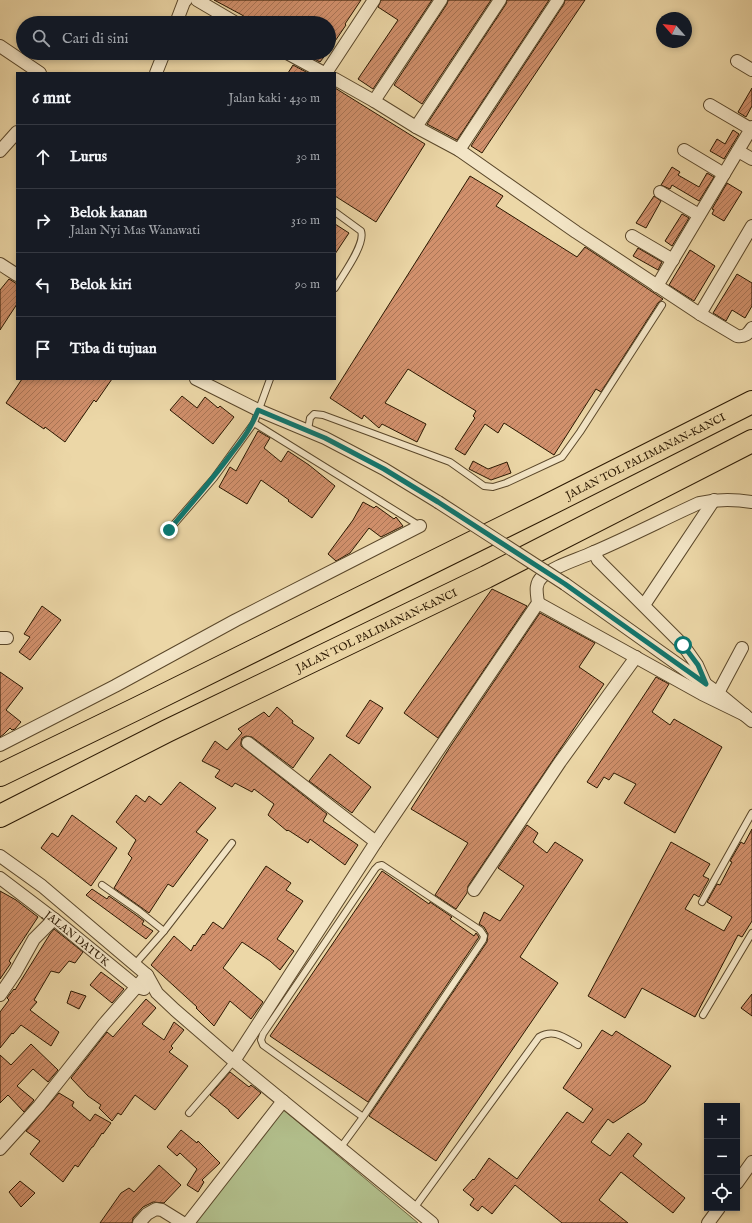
<!DOCTYPE html>
<html lang="id">
<head>
<meta charset="utf-8">
<style>
	:root { --surface:#171b24; --page:#20242c; --text:#f1f3f6; --muted:#9ea1a6; --line:#363941 }
	body { margin:0; font-family:"IM FELL English",serif; background:var(--page); color:var(--text) }
	.controls { position:absolute; right:12px; bottom:12px; display:grid; overflow:hidden; border-radius:0px; box-shadow:0 2px 6px #0003 }
	.controls button { width:36px; height:36px; display:grid; place-items:center; padding:0; border:0; border-bottom:1px solid var(--line); background:var(--surface); color:var(--text); font:20px sans-serif }
	.compass { position:absolute; left:656px; top:12px; width:36px; height:36px; border-radius:50%; background:var(--surface); box-shadow:0 2px 6px #0003; rotate:297deg }
	.stop { position:absolute; width:12px; height:12px; margin:-9px; border:3px solid #0f766e; border-radius:50%; background:#fff }
	.stop.end { background:#0f766e; border-color:#fff; box-shadow:0 1px 4px #0008 }
	.list { margin:0; padding:0; list-style:none }
	h2 { display:flex; justify-content:space-between; align-items:center; height:52px; margin:0; padding:0 16px; font-size:17px }
	h2 small { font-size:13px; font-weight:400; color:var(--muted) }
	.list li { display:grid; grid-template-columns:26px 1fr auto; gap:12px; align-items:center; box-sizing:border-box; height:64px; padding:0 16px; border-top:1px solid var(--line) }
	.list b { display:block; font-size:15px; white-space:nowrap }
	.list p { margin:0; font-size:13px; white-space:nowrap; color:var(--muted) }
	.list em { font-size:13px; font-style:normal; color:var(--muted) }
	.icon { flex:none; width:22px; height:22px; fill:none; stroke:currentColor; stroke-width:2; stroke-linecap:round; stroke-linejoin:round }
	.map { position:relative; flex:none; width:752px; height:1223px; overflow:hidden }
	.search { position:absolute; background:var(--surface); box-shadow:0 2px 6px #0003; left:16px; top:16px; width:320px; height:44px; display:flex; align-items:center; gap:10px; box-sizing:border-box; padding:0 14px; border-radius:22px; color:var(--muted); font-size:15px }
	.panel { position:absolute; background:var(--surface); box-shadow:0 2px 6px #0003; left:16px; top:72px; width:320px; height:308px; border-radius:0px }
	.map>svg:first-child { display:block }
	.grass { fill:#b2bf8c; stroke:#6e6b46 }
	.building { fill:url(#building-hatch); stroke:#2a1700 }
	.lines { fill:none; stroke-linecap:round; stroke-linejoin:round }
	.service-casing { stroke:#5a472a; stroke-width:8 }
	.minor-casing { stroke:#5a472a; stroke-width:14 }
	.motorway-casing { stroke:#2a1700; stroke-width:24 }
	.service { stroke:#f3e5c6; stroke-width:6 }
	.minor { stroke:#f3e5c6; stroke-width:12 }
	.motorway { stroke:#ecd7a7; stroke-width:22 }
	.minor-bridge-casing { stroke:#5a472a; stroke-width:14; stroke-linecap:butt }
	.minor-bridge { stroke:#f3e5c6; stroke-width:12 }
	.route { stroke:#0f766e; stroke-width:5 }
	.labels { text-anchor:middle; stroke-width:3; stroke-linejoin:round; paint-order:stroke }
	.street-label { font-size:11px; fill:#2a1700; stroke:#f3e5c6 }
</style>
</head>
<body>
<div class="map">
<svg width="752" height="1223" viewBox="0 0 752 1223">
	<defs>
		<pattern id="building-hatch" width="6" height="6" patternUnits="userSpaceOnUse"><rect width="6" height="6" fill="#d1906c"/><path d="M-1 1l2-2M0 6l6-6M5 7l2-2" fill="none" stroke="#aa7556"/></pattern>
	</defs>
	<rect width="100%" height="100%" fill="#ecd7a7"/>
	<filter id="stains"><feTurbulence type="fractalNoise" baseFrequency=".005" numOctaves="4"/><feColorMatrix values="0 0 0 0 .2 0 0 0 0 .09 0 0 0 0 .02 0 0 0 .5 -.17"/></filter>
	<radialGradient id="worn" r=".72"><stop offset=".6" stop-color="#630" stop-opacity="0"/><stop offset="1" stop-color="#630" stop-opacity=".3"/></radialGradient>
	<polygon class="grass" points="280,1107 418,1223 197,1223 193,1220"/>
	<g class="building">
		<polygon points="214,0 361,0 345,24 346,25 329,50 329,23 254,23 242,15"/>
		<polygon points="381,0 432,0 373,89 358,79 398,20 378,7"/>
		<polygon points="448,0 491,0 422,104 394,85 447,4"/>
		<polygon points="507,0 549,0 457,140 427,124 506,4"/>
		<polygon points="565,0 585,0 482,153 471,146 564,4"/>
		<polygon points="303,53 327,53 320,62"/>
		<polygon points="293,65 308,73 288,73"/>
		<polygon points="335,88 425,144 376,222 335,196"/>
		<polygon points="752,88 752,106 746,117 738,112"/>
		<polygon points="733,130 739,134 724,159 710,151 717,139 725,144"/>
		<polygon points="672,167 680,172 678,175 699,187 707,173 714,177 699,201 672,185 670,189 661,185"/>
		<polygon points="470,176 503,196 496,206 577,257 585,247 663,299 658,303 601,392 596,389 554,455 504,423 498,433 485,424 465,455 455,449 475,418 473,416 476,411 408,369 385,403 426,424 417,442 382,424 379,428 364,415 362,419 330,398"/>
		<polygon points="727,183 742,192 724,221 712,214 714,210 712,209"/>
		<polygon points="654,196 661,201 646,228 636,223"/>
		<polygon points="682,214 689,218 672,246 665,241"/>
		<polygon points="335,224 349,233 335,254"/>
		<polygon points="638,248 662,262 658,270 633,256"/>
		<polygon points="690,250 715,266 694,301 669,285"/>
		<polygon points="737,274 752,283 752,306 745,318 732,310 726,321 713,313"/>
		<polygon points="9,279 17,284 17,304 0,330 0,290"/>
		<polygon points="22,379 112,379 96,402 94,400 65,442 45,427 44,429 6,403"/>
		<polygon points="182,396 197,408 205,397 218,408 220,406 234,417 213,444 170,410"/>
		<polygon points="258,431 270,438 264,448 281,462 288,451 309,465 335,486 312,518 288,501 289,500 261,480 247,504 219,487 230,467 236,471"/>
		<polygon points="473,461 488,469 507,462 511,473 491,480 469,469"/>
		<polygon points="363,502 374,508 376,506 394,519 396,517 403,526 381,537 369,528 350,553 336,561 328,554 353,520"/>
		<polygon points="492,589 527,606 438,738 404,713"/>
		<polygon points="42,606 61,620 30,660 19,652 30,637 24,634"/>
		<polygon points="540,613 595,643 579,667 604,684 468,886 467,893 456,909 435,895 468,843 411,809 450,747"/>
		<polygon points="0,672 23,688 6,710 21,722 15,729 12,730 10,728 4,734 0,737"/>
		<polygon points="656,677 669,684 652,712 670,725 674,719 722,747 675,833 624,803 636,784 614,773 609,780 604,777 597,788 587,782"/>
		<polygon points="370,700 383,708 359,744 346,736"/>
		<polygon points="277,707 293,721 292,723 314,738 293,768 252,737 246,736 242,738 241,742 241,746 327,814 323,821 358,845 345,865 310,839 308,843 288,830 287,831 268,815 274,804 254,789 252,792 235,783 232,787 215,777 220,770 202,761 215,741 227,750 242,733 238,729 264,712 269,717"/>
		<polygon points="330,754 371,787 352,813 309,781"/>
		<polygon points="180,782 216,808 196,832 208,840 173,887 168,884 149,913 114,888 132,858 128,854 136,840 116,822 136,795 145,802 149,796 161,805"/>
		<polygon points="72,815 117,848 91,886 41,848 52,833 58,837"/>
		<polygon points="527,825 538,833 533,842 547,853 555,842 583,860 520,957 558,983 436,1161 369,1116 487,942 488,934 484,927 479,924 484,912 500,921 524,886 498,868"/>
		<polygon points="752,829 752,921 742,937 738,935 695,1017 642,988 625,1018 588,996 671,842 710,864 703,876 709,879 699,897 694,894 685,909 724,931 732,917 707,902 717,884 720,885 732,862 730,861 741,842 744,844"/>
		<polygon points="266,866 291,883 286,890 303,901 277,939 294,951 280,970 270,961 242,942 223,968 263,1002 251,1019 230,1001 214,1026 196,1008 197,1007 151,965 174,936 191,951 194,945 195,946 203,934 204,935 213,922 223,929"/>
		<polygon points="382,871 429,904 430,902 452,917 450,919 474,936 476,933 479,937 368,1102 270,1036"/>
		<polygon points="92,889 107,899 109,896 136,915 144,921 142,924 153,931 146,939 86,895"/>
		<polygon points="0,891 16,900 38,917 9,961 11,963 0,979"/>
		<polygon points="54,929 83,952 75,963 69,961 59,973 51,971 34,1000 37,1002 30,1010 59,1032 51,1046 21,1025 13,1034 12,1033 0,1048 0,1012 9,1000 7,998 14,989 15,990 50,934"/>
		<polygon points="101,972 124,989 112,1003 90,985"/>
		<polygon points="71,991 86,996 79,1009 67,1003"/>
		<polygon points="752,994 752,1016 741,1008"/>
		<polygon points="146,999 156,1008 142,1024 164,1040 174,1022 184,1030 171,1046 173,1048 169,1052 188,1066 155,1110 135,1095 121,1115 118,1113 112,1121 99,1108 101,1105 88,1096 71,1078 107,1032 113,1037"/>
		<polygon points="602,1030 612,1036 616,1031 671,1066 645,1102 613,1123 608,1119 591,1142 610,1156 628,1133 642,1144 633,1156 685,1198 673,1213 621,1172 599,1200 628,1223 562,1223 515,1185 492,1214 482,1206 478,1211 470,1205 474,1199 463,1190 473,1179 474,1180 489,1158 517,1179 567,1112 583,1123 593,1109 563,1088"/>
		<polygon points="31,1044 58,1070 48,1082 33,1069 17,1086 34,1100 24,1112 8,1095 0,1103 0,1055 11,1065"/>
		<polygon points="230,1072 249,1087 251,1085 261,1093 238,1119 229,1111 229,1110 210,1095"/>
		<polygon points="59,1093 74,1102 72,1106 90,1121 95,1114 111,1123 103,1134 102,1133 93,1147 92,1147 78,1167 75,1165 63,1182 30,1154 40,1141 26,1131"/>
		<polygon points="181,1130 197,1143 198,1141 220,1163 202,1180 204,1182 198,1192 187,1185 197,1169 180,1153 177,1156 167,1147"/>
		<polygon points="159,1165 181,1185 164,1203 153,1202 143,1207 133,1218 132,1223 100,1223 121,1193 129,1188 134,1192"/>
		<polygon points="20,1181 35,1193 21,1207 9,1192"/>
	</g>
	<g class="lines">
		<defs>
			<g id="service">
				<path d="M335,212L361,231C366,244 342,276 335,288"/>
				<polyline points="270,379 254,423 420,526"/>
				<polyline points="308,430 310,418 314,414 323,415 450,462 484,486 493,487 506,483 562,457 580,432 662,305"/>
				<polyline points="169,530 214,478 254,423"/>
				<polyline points="102,885 139,911 164,931 135,964"/>
				<polyline points="702,902 752,813"/>
				<polyline points="164,931 232,843"/>
				<polyline points="703,1015 752,933"/>
				<polyline points="189,1113 234,1061"/>
				<polyline points="341,1147 363,1117 483,940 484,936 480,930 382,865 378,866 375,869 263,1034 261,1040 263,1045 363,1117"/>
				<path d="M415,1207L539,1037C554,1028 565,1038 578,1045"/>
			</g>
			<g id="minor">
				<polyline points="197,0 236,23"/>
				<polyline points="176,23 184,2 186,0"/>
				<polyline points="0,46 40,73"/>
				<polyline points="287,53 324,73"/>
				<polyline points="737,61 752,70"/>
				<polyline points="156,73 164,53"/>
				<polyline points="326,73 374,0"/>
				<polyline points="335,79 374,101 441,0"/>
				<polyline points="374,101 416,127 459,150 558,0"/>
				<polyline points="710,105 751,129"/>
				<polyline points="416,127 500,0"/>
				<path d="M459,150L576,232L700,314L737,336C745,337 748,334 752,328"/>
				<polyline points="684,150 724,174"/>
				<polyline points="0,151 17,132"/>
				<polyline points="738,151 752,159"/>
				<polyline points="660,192 699,215"/>
				<polyline points="632,236 673,260"/>
				<polyline points="0,264 17,275"/>
				<polyline points="657,286 752,127"/>
				<polyline points="700,314 752,226"/>
				<polyline points="196,379 258,410 325,438 384,469 438,502"/>
				<polyline points="594,552 598,560 683,645 697,665 705,683"/>
				<polyline points="565,584 718,693 752,721"/>
				<polyline points="538,603 702,694 745,715"/>
				<polyline points="644,605 714,500"/>
				<polyline points="0,638 7,638"/>
				<polyline points="718,693 742,648"/>
				<polyline points="248,743 376,842"/>
				<polyline points="0,745 115,686 236,620 420,526"/>
				<polyline points="0,856 42,886 147,975 157,993 175,1010 234,1061 432,1223"/>
				<path id="s1" d="M0,878L54,919L137,987L144,989"/>
				<polyline points="474,890 560,762 636,657"/>
				<polyline points="0,995 15,973 34,939 54,919"/>
				<path d="M234,1061L376,842L538,603C537,594 534,584 542,577C556,565 577,560 594,552C629,537 664,519 699,503C717,499 734,499 752,502"/>
				<polyline points="0,1149 39,1106 104,1024 147,975"/>
				<polyline points="737,1183 752,1162"/>
				<polyline points="139,1223 147,1214 156,1209 162,1210 183,1223"/>
				<polyline points="188,1223 283,1101"/>
				<polyline points="708,1223 719,1208"/>
			</g>
			<g id="motorway">
				<path id="s2" d="M0,775L138,708L544,507L752,402"/>
				<path id="s3" d="M0,816L167,731L486,577L752,441"/>
			</g>
		</defs>
		<use href="#service" class="service-casing"/>
		<use href="#minor" class="minor-casing"/>
		<use href="#motorway" class="motorway-casing"/>
		<use href="#service" class="service"/>
		<use href="#minor" class="minor"/>
		<use href="#motorway" class="motorway"/>
		<defs>
			<polyline id="minor-bridge" points="438,502 565,584"/>
		</defs>
		<use href="#minor-bridge" class="minor-bridge-casing"/>
		<use href="#minor-bridge" class="minor-bridge"/>
	</g>
	<g class="lines">
		<path class="route" d="M169,530C190,505 212,480 231,454C243,439 252,427 258,410L325,438L384,469L438,502L565,584L706,684L698,665L683,645"/>
	</g>
	<g class="labels">
		<g class="street-label">
			<text dy="4" stroke="none"><textPath href="#s2" startOffset="720">JALAN TOL PALIMANAN–KANCI</textPath></text>
			<text dy="4" stroke="none"><textPath href="#s3" startOffset="420">JALAN TOL PALIMANAN–KANCI</textPath></text>
			<text dy="4" stroke="none"><textPath href="#s1" startOffset="98">JALAN DATUK</textPath></text>
		</g>
	</g>
	<rect width="100%" height="100%" filter="url(#stains)"/>
	<rect width="100%" height="100%" fill="url(#worn)"/>
</svg>
<div class="controls">
<button>+</button>
<button>−</button>
<button><svg class="icon" aria-label="locate" viewBox="0 0 24 24"><circle cx="12" cy="12" r="6"/><path d="M12 2v4M12 18v4M2 12h4M18 12h4"/></svg></button>
</div>
<svg class="compass" viewBox="-18 -18 36 36"><path d="M0-13l5 13h-10z" fill="#e53935"/><path d="M0 13l5-13h-10z" fill="#9ea1a6"/></svg>
<div class="stop" style="left:683px;top:645px"></div>
<div class="stop end" style="left:169px;top:530px"></div>
<div class="search"><svg class="icon" aria-label="search" viewBox="0 0 24 24"><circle cx="10" cy="10" r="6"/><path d="M15 15l6 6"/></svg>Cari di sini</div>
<section class="panel">
<h2>6 mnt<small>Jalan kaki · 430 m</small></h2>
<ul class="list">
<li><svg class="icon" aria-label="ahead" viewBox="0 0 24 24"><path d="M12 20V5M6 11l6-6 6 6"/></svg><div><b>Lurus</b></div><em>30 m</em></li>
<li><svg class="icon" aria-label="right" viewBox="0 0 24 24"><path d="M7 20v-9h11M14 6l5 5-5 5"/></svg><div><b>Belok kanan</b><p>Jalan Nyi Mas Wanawati</p></div><em>310 m</em></li>
<li><svg class="icon" aria-label="left" viewBox="0 0 24 24"><path d="M17 20v-9H6M10 6l-5 5 5 5"/></svg><div><b>Belok kiri</b></div><em>90 m</em></li>
<li><svg class="icon" aria-label="arrive" viewBox="0 0 24 24"><path d="M6 21V4h12l-3 4 3 4H6"/></svg><div><b>Tiba di tujuan</b></div></li>
</ul>
</section>
</div>
</body>
</html>
